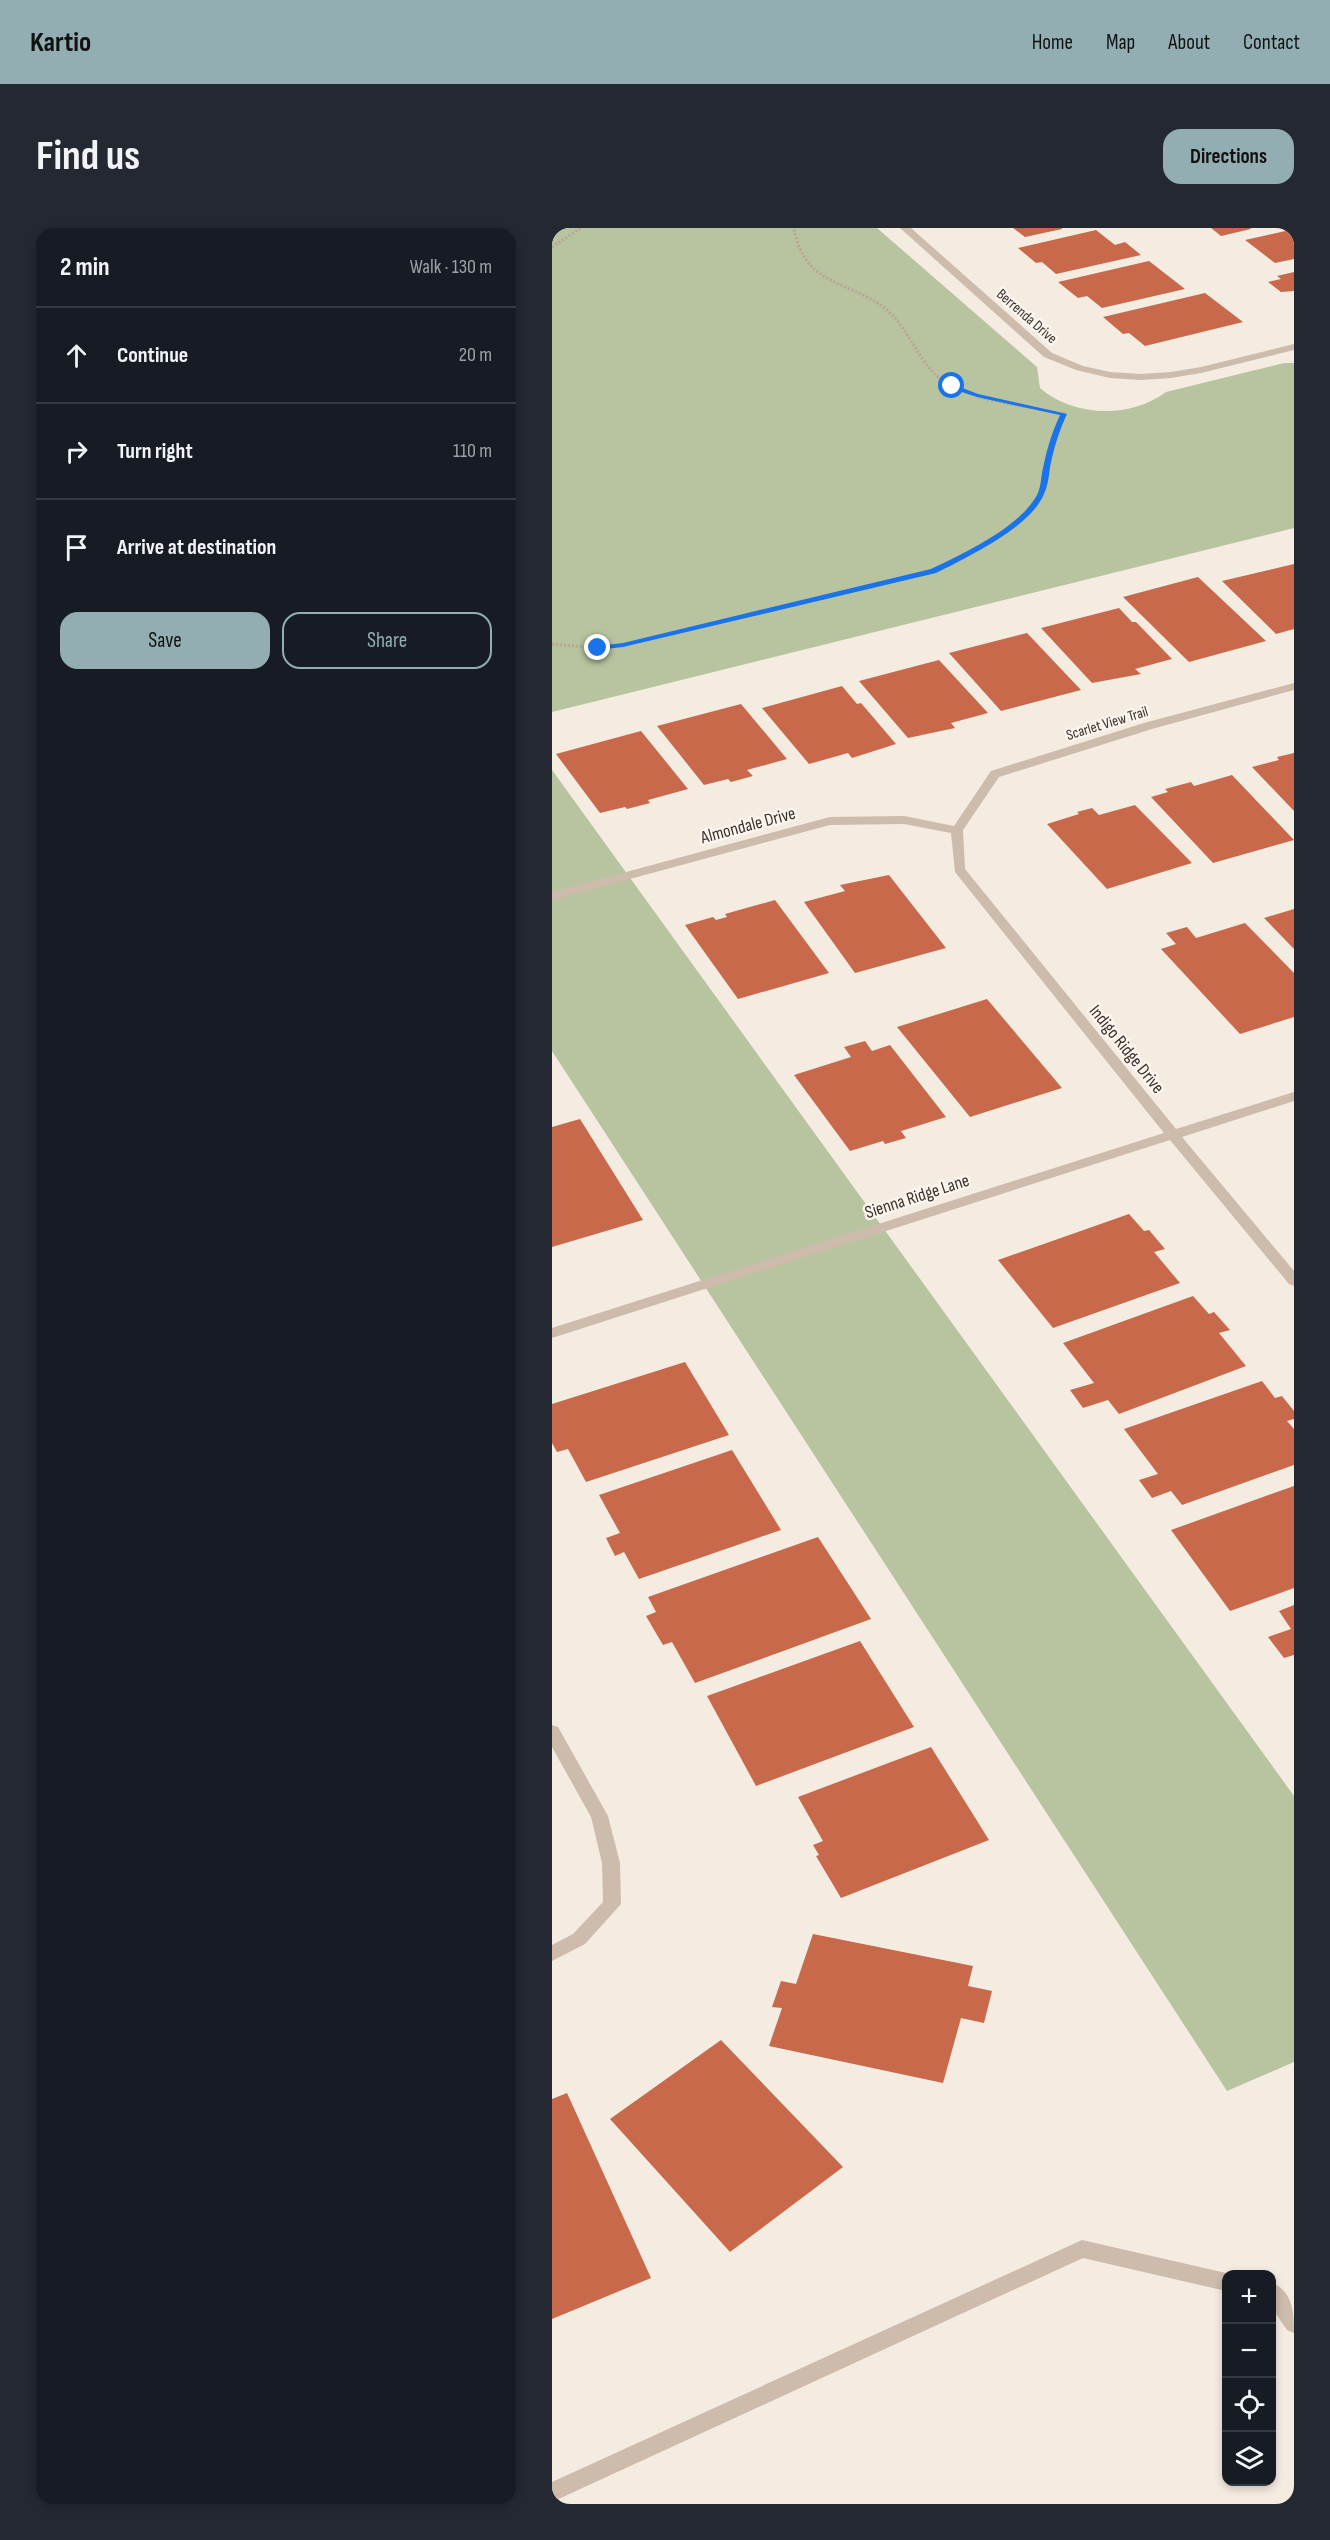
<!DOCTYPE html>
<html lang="en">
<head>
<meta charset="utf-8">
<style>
	:root { --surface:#171b24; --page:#242831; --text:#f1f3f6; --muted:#9ea1a6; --line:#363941; --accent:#92aeb2 }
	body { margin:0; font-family:"Sofia Sans Condensed",sans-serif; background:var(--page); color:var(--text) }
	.controls { position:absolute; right:18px; bottom:18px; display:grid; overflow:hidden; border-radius:12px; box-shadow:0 3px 9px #0003 }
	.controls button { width:54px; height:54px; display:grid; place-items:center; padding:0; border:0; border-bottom:2px solid var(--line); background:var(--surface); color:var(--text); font:30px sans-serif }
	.stop { position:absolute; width:18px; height:18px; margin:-14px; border:4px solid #1a73e8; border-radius:50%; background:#fff }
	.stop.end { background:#1a73e8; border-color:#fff; box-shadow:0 2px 6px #0008 }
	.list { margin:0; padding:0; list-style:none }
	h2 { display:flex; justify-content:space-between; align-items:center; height:78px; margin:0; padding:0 24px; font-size:26px }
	h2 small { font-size:20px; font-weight:400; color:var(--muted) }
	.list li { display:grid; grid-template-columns:39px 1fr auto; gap:18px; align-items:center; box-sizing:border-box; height:96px; padding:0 24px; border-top:2px solid var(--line) }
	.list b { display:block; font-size:22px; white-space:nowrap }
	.list em { font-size:20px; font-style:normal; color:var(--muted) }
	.actions { display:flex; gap:12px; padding:18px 24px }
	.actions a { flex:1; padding:14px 0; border:2px solid var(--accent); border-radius:18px; text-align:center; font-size:21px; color:var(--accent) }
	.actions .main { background:var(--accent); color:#111 }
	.icon { flex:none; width:33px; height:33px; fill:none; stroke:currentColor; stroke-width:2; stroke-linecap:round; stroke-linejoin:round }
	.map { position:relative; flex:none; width:742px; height:2276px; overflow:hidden; border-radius:18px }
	header { display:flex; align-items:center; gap:36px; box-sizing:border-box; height:84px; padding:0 30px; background:var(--accent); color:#111 }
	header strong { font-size:28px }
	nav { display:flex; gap:33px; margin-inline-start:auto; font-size:21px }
	.intro { display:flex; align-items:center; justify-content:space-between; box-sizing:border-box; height:144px; padding:0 36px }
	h1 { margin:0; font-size:42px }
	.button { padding:15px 27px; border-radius:18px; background:var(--accent); color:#111; font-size:21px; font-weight:700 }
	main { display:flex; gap:36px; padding:0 36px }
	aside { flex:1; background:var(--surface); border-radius:18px; box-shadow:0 3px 9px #0003 }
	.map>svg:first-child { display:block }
	.green { fill:#b8c4a0 }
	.building { fill:#c8694b }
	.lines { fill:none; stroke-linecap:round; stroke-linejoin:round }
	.path { stroke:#b9a596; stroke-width:3; stroke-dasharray:2 2; stroke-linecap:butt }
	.service { fill:#cdbbac; fill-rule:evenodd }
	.minor { fill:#cdbbac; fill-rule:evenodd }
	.route { fill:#1a73e8 }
	.labels { text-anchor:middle; stroke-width:5; stroke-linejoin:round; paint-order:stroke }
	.far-street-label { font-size:15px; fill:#3b302b; stroke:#fbf5ee }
	.street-label { font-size:18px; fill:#3b302b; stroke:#fbf5ee }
</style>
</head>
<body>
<header>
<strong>Kartio</strong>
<nav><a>Home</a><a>Map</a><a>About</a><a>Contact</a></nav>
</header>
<div class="intro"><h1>Find us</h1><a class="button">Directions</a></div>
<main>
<aside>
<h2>2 min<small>Walk · 130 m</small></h2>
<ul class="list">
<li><svg class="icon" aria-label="ahead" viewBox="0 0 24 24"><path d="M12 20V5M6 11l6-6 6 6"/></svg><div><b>Continue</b></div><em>20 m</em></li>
<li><svg class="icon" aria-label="right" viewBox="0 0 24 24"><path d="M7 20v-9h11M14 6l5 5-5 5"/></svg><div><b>Turn right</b></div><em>110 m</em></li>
<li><svg class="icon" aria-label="arrive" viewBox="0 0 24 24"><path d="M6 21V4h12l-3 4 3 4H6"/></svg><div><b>Arrive at destination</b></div></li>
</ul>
<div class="actions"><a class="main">Save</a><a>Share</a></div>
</aside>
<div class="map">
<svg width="742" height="2276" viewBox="0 0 742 2276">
	<rect width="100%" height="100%" fill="#f4ebe1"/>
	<g class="green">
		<path d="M0,0H325L485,139L488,160C521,189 578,191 614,164L732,135H742V300L0,484Z"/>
		<polygon points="0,542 742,1568 742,1834 675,1863 0,823"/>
	</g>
	<g class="building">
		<polygon points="461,0 510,0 510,1 473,9"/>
		<polygon points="659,0 698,0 699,1 669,8"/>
		<polygon points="742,1 742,31 723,35 693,12"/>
		<polygon points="544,2 563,17 573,14 589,27 504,46 490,34 484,35 466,20"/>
		<polygon points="597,33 633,61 550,80 535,68 526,70 506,54"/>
		<polygon points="742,44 742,63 729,64 716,54 729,51 725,48"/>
		<polygon points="653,65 691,94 593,118 577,105 571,106 551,89"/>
		<polygon points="742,336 742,401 724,406 670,353"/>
		<polygon points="646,349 714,413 637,434 571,369"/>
		<polygon points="567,380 580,394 584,394 620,431 583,441 589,446 540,455 489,400"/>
		<polygon points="475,405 529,462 449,483 397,425"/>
		<polygon points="387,432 436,485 399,495 403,500 356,510 307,453"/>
		<polygon points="290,458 305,476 309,475 344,516 300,530 296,525 257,536 210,480"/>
		<polygon points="189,476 235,531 195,542 201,548 179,554 176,551 152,557 105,498"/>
		<polygon points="89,503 136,561 96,572 98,575 75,581 73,579 48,585 4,526"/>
		<polygon points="742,525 742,583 700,539 727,532 725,529"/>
		<polygon points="680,547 742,612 661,635 599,569 616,564 613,561 639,554 642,558"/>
		<polygon points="583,577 640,635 555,661 495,596 527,586 525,584 540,580 547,587"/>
		<polygon points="337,647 394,720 303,745 252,674 293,663 288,657"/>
		<polygon points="223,672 277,745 186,771 133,697 161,689 164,692 175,689 173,686"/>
		<polygon points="742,681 742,721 712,690"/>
		<polygon points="693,695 742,745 742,789 688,806 609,721 624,716 614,705 635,699 644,710"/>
		<polygon points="435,771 510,860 418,889 345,799"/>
		<polygon points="313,813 320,823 338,817 394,889 349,903 354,910 333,916 331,913 298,923 242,847 299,829 292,819"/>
		<polygon points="28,891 91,992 0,1019 0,899"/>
		<polygon points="577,986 592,1003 597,1002 613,1021 602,1024 628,1055 501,1100 446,1032"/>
		<polygon points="641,1068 657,1086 662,1084 678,1102 667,1105 694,1138 567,1186 556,1172 531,1180 518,1162 542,1155 511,1115"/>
		<polygon points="133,1134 177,1207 34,1254 16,1221 5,1224 0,1215 0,1176"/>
		<polygon points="710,1153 723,1170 730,1168 742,1183 742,1191 735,1193 742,1201 742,1237 630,1277 619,1263 600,1270 587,1252 606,1246 572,1201"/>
		<polygon points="180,1222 229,1302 87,1351 72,1324 63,1328 54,1310 68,1305 47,1267"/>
		<polygon points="742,1258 742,1360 678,1383 619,1302"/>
		<polygon points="266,1309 319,1391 143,1455 120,1414 111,1417 94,1388 104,1384 96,1369"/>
		<polygon points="742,1377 742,1427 732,1430 716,1409 739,1401 727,1383"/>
		<polygon points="308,1413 362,1499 204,1558 155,1468"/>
		<polygon points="379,1519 437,1612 289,1670 264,1628 267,1627 261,1617 271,1613 246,1569"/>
		<polygon points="261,1706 421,1738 416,1758 440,1763 432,1795 409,1790 391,1855 217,1818 230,1780 220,1779 229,1753 244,1756"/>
		<polygon points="169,1812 291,1939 178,2024 58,1891"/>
		<polygon points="15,1865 99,2050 0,2091 0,1871"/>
	</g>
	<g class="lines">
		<g class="path">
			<polyline points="0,19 29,0"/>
			<path d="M0,416L47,420L71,417L382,343L410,329L457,300L482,277L491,259L502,208L512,186C475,178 435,175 401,159C371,144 363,113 343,90C307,50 253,65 242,0"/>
		</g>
		<g class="service">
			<polygon points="530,2012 674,2045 678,2046 674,2046 674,2063 531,2030 0,2274 0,2254"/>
			<path d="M720,2055C741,2063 742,2086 742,2105L735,2102L720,2080Z"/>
		</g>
		<g class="minor">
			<polygon points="348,0 359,0 500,125 531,138 558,144 589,146 619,144 649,139 742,116 742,122 649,145 619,150 589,152 558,150 524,142 492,129"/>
			<polygon points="742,455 742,462 600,501 447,549 411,602 413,641 624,901 742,864 742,873 630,909 742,1043 742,1058 737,1056 618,912 0,1110 0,1100 612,905 403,644 399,605 352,596 278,597 0,672 0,664 278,589 352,588 402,598 439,543 592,495"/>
			<polygon points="0,1497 6,1499 56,1588 68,1635 69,1676 33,1716 0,1733 0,1717 21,1706 51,1674 50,1635 39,1589 0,1519"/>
		</g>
	</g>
	<path class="route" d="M400,156L426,166L515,186C507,203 502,220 498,239C497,247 496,258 492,266C479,299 415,329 384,345L71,419L44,422L46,418L71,415L379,341C411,326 468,299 485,267C489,260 489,248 491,240C495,221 500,204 508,187L425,169L398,160Z"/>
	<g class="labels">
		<g class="far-street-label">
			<text transform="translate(475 88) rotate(41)" y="5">Berrenda Drive</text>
			<text transform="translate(555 495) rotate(-17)" y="5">Scarlet View Trail</text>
		</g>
		<g class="street-label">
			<text transform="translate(196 597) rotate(-15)" y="6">Almondale Drive</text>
			<text transform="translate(575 821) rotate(51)" y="6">Indigo Ridge Drive</text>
			<text transform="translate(365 968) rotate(-18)" y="6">Sienna Ridge Lane</text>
		</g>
	</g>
</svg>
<div class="controls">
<button>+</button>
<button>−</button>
<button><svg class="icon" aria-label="locate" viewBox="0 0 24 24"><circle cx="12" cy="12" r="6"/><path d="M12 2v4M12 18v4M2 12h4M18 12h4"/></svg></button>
<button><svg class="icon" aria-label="layers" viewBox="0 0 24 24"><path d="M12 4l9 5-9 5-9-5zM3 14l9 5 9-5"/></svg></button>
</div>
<div class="stop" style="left:400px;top:158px"></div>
<div class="stop end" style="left:46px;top:420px"></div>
</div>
</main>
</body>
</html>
